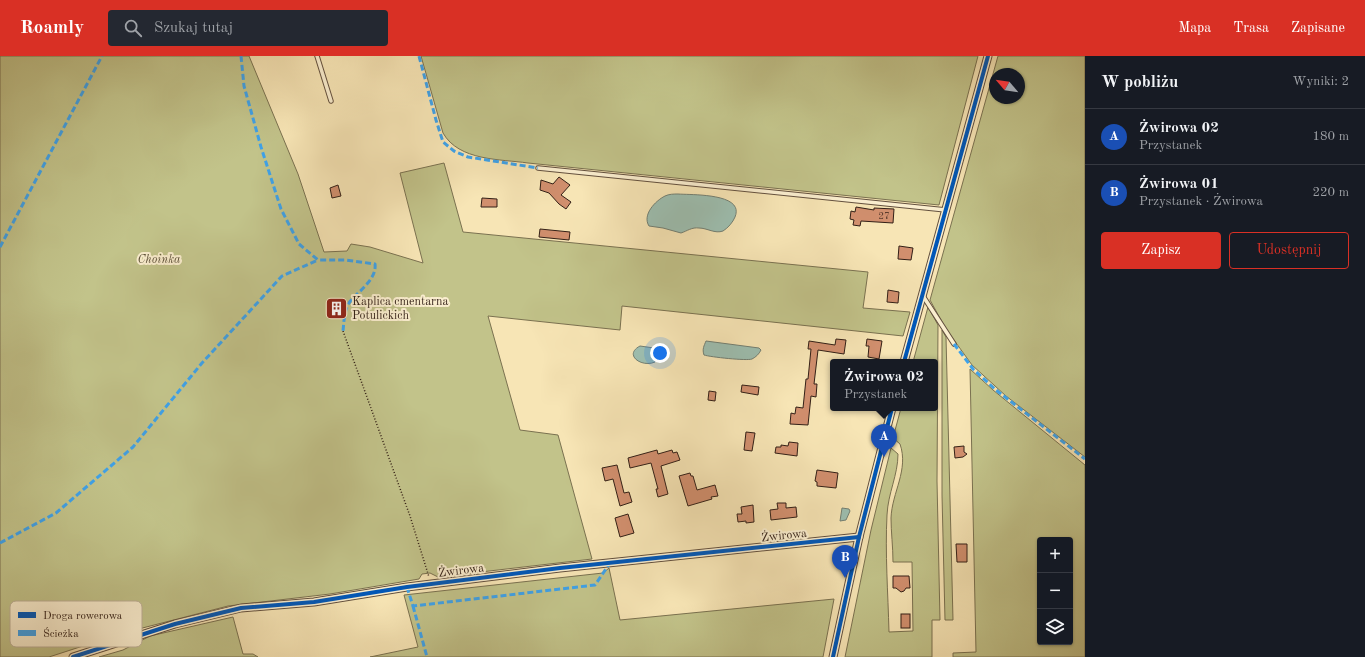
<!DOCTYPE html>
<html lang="pl">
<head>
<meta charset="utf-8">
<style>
	:root { --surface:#171b24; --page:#242831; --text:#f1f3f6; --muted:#9ea1a6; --line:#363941; --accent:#d93025 }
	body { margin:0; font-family:"Old Standard TT",serif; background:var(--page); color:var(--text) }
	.controls { position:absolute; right:12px; bottom:12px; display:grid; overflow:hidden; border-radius:4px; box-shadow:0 1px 3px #0004 }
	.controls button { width:36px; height:36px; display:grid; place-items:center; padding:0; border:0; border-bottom:1px solid var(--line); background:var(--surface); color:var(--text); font:20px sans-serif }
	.compass { position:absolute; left:989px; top:12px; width:36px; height:36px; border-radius:50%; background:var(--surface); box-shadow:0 1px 3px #0004; rotate:299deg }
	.you { position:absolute; left:660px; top:297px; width:14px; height:14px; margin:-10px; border:3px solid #fff; border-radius:50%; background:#1a73e8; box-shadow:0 0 0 6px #1a73e833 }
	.badge { display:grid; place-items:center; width:26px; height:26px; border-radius:50%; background:var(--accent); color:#fff; font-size:13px; font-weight:700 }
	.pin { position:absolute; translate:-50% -33px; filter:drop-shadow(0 1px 2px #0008) }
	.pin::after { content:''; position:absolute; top:21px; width:14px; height:12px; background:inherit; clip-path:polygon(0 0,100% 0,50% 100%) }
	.popup { position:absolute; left:830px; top:303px; width:108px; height:52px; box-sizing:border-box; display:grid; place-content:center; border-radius:4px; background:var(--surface); filter:drop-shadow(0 1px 3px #0005); font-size:13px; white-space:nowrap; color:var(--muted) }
	.popup b { font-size:15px; color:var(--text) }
	.popup::after { content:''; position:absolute; left:50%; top:100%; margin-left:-8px; border:8px solid transparent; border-top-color:var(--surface) }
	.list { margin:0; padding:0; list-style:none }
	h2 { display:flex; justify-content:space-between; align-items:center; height:52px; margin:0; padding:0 16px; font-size:17px }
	h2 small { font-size:13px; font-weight:400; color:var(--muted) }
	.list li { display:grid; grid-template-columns:26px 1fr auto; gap:12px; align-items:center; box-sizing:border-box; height:56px; padding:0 16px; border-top:1px solid var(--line) }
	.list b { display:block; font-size:15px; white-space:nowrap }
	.list p { margin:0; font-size:13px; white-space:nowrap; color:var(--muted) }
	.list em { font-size:13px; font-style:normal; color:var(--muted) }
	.actions { display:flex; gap:8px; padding:12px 16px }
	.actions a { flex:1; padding:9px 0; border:1px solid var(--accent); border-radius:4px; text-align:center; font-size:14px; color:var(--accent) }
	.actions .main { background:var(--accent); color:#fff }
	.icon { flex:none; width:22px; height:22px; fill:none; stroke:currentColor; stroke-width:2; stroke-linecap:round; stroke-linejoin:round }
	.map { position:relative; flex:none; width:1085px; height:601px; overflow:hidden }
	header { display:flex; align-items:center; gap:24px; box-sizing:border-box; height:56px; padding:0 20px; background:var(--accent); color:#fff }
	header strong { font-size:19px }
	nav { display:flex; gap:22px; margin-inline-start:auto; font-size:14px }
	.search { width:280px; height:36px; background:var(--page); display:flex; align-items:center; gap:10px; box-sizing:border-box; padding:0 14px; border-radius:4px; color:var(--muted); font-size:15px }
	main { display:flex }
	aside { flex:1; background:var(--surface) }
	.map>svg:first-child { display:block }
	.green { fill:#c2c38a; stroke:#7a7150; fill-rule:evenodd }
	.water { fill:#9dbfb1; stroke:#727f73 }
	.building { fill:#d18f6e; stroke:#321f16 }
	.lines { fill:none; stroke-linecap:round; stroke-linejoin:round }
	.service-casing { stroke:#63503e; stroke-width:5.5 }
	.minor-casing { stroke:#63503e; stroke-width:9 }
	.path { stroke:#321f16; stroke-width:1.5; stroke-dasharray:1 2; stroke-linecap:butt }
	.service { stroke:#faeecf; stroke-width:3.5 }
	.minor { stroke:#faeecf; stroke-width:7 }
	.quiet { stroke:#3ea2ea; stroke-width:3; stroke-dasharray:6 3; stroke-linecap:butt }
	.cycleway-casing { stroke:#faeecf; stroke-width:6 }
	.cycleway { stroke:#0057b8; stroke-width:4 }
	.labels { text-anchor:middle; stroke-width:4; stroke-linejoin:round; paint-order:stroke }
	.number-label { font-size:10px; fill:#5a3b2c }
	.park-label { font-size:12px; font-style:italic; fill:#5d5039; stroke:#faeecf }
	.poi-label { font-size:12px; fill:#321f16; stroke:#faeecf; text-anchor:start }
	.street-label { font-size:12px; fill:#321f16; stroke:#faeecf }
	.key { fill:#faeecf; stroke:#beb098; stroke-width:1 }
	.key-label { font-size:11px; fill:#321f16 }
</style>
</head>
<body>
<header>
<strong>Roamly</strong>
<div class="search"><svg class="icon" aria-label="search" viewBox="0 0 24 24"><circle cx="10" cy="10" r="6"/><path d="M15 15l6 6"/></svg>Szukaj tutaj</div>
<nav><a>Mapa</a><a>Trasa</a><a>Zapisane</a></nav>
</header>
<main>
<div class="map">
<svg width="1085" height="601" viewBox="0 0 1085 601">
	<rect width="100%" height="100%" fill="#f7e5b5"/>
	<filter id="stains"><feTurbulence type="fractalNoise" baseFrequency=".005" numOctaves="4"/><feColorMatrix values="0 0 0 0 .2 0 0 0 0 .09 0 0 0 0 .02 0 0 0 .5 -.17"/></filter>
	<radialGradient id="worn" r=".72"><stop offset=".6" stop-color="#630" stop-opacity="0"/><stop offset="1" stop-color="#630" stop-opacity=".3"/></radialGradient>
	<g class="green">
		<polygon points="0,0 249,0 298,118 324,196 347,195 351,188 370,191 423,207 400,117 444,107 463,176 868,216 863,252 910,256 903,280 622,250 620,274 488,260 520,374 558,379 592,503 438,521 430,517 422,518 419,523 330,538 228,550 123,577 49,601 0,601"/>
		<path d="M421,0H978L939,149L528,107C500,103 459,105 443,77Z"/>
		<path d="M998,0H1085V401L1006,340L972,309L946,273L930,244ZM995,18H1019V42H995Z"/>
		<path d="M928,251L938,269L937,425L940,564H932V601H845L871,474L891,392L898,398C898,419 888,437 887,459C885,497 888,537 889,576L913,575L912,506H893C893,491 891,476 891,462C892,436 909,414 900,388L893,382L901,352H935V306H913Z"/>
		<polygon points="942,274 946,281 953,564 945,564 942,439"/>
		<path d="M970,313L993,334L1085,409V601H953V597L976,596ZM1040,484H1070V586H1040Z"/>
		<polygon points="609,512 620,564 834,543 823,601 370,601 418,591 404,539 603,517"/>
		<polygon points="233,561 243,598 253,598 258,601 99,601 123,594 150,580"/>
	</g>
	<g class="water">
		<path d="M678,138C692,139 745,137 735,161C733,166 728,172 723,175C715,178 707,172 699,172C692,171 687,175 681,177L663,172L649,170C642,159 655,145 665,140C669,138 674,138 678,138Z"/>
		<path d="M706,285L759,292L761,294C759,298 756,301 752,303C747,305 710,301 704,299C702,293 704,290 706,285Z"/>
		<path d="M640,290L654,292L657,293L658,300L655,306C642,312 623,299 640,290Z"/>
		<polygon points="842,452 849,453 850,455 846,464 840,465"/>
	</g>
	<g class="building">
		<polygon points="559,121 570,129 561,139 571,146 566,153 559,148 549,137 540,134 541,124 553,128"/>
		<polygon points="338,129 341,140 332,142 330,132"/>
		<polygon points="482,142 497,143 497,151 481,151"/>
		<polygon points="856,151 874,154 874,152 894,153 893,167 861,165 860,170 853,169 854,164 850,163 851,155 855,156"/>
		<polygon points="540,173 570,176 569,184 539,181"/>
		<polygon points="899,190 913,192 911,204 898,203"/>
		<polygon points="888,234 899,236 898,247 887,246"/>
		<polygon points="339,244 344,257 335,260 330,248"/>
		<polygon points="836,283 846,284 844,298 818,294 814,328 817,328 816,341 811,340 808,369 790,368 791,357 795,358 796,351 803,352 806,323 808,323 811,293 808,293 809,285 835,289"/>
		<polygon points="867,283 882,285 879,303 868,301 869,290 866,290"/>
		<polygon points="742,329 759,331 758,339 741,336"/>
		<polygon points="709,335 716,336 715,345 708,344"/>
		<polygon points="746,376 755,377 752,395 744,394"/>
		<polygon points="789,386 798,387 797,400 775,397 776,391 781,391 781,389 788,390"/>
		<polygon points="964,390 964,396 967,398 963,401 955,402 954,391"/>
		<polygon points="657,394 658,398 672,394 673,397 677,396 680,404 661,410 668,438 658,441 656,433 658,433 651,407 630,412 628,402"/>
		<polygon points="617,409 624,437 629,436 632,446 620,450 613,423 605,425 602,412"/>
		<polygon points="817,414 838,417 836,432 817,430 817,426 815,425"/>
		<polygon points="690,417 691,420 693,420 697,434 715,429 718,440 711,441 712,443 688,450 679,420"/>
		<polygon points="777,447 786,447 786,452 796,451 797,461 771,464 770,454 778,453"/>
		<polygon points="753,449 754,466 746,467 746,465 738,466 737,458 742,458 741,451"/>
		<polygon points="628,458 634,477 620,481 615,462"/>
		<polygon points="956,488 967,488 967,506 957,506"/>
		<polygon points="893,520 909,520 910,532 906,532 904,535 901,536 896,532 893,532"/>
		<rect x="901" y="558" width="9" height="14"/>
	</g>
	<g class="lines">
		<defs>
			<g id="service">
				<polyline points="317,0 331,45"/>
				<polyline points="538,112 946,154"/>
				<polyline points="923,240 954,288"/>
			</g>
			<g id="minor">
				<polyline points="904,306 988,0"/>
				<polyline points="73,601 175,568 241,552 314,546 407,531 560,512 859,481"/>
				<polyline points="833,601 859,481 892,352"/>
			</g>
		</defs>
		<use href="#service" class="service-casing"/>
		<use href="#minor" class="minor-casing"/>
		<polyline class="path" points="343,275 410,460 429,521"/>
		<use href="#service" class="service"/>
		<use href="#minor" class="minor"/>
		<g class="quiet">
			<path d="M241,0L244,30L261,91L281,153L299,188L318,204H346L375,208C377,224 357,236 349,247C344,255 344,266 343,275"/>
			<polyline points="419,0 436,64 443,86 454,95 468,101 538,112"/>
			<polyline points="0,191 102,0"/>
			<polyline points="954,288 973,313 996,334 1085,403"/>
			<polyline points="0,487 56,457 133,391 202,307 282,220 318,204"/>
			<polyline points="407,531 413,550 595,529 610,507"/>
			<polyline points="413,550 427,601"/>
		</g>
		<defs>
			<g id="cycleway">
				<polyline points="904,306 988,0"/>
				<polyline points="73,601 175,568 241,552 314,546 407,531 560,512 859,481"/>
				<polyline points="833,601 859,481 892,352"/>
			</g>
		</defs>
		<use href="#cycleway" class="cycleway-casing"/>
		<use href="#cycleway" class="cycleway"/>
	</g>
	<defs>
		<symbol id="building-square" viewBox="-11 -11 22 22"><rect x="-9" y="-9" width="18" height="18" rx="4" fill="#8f2418" stroke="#faeecf"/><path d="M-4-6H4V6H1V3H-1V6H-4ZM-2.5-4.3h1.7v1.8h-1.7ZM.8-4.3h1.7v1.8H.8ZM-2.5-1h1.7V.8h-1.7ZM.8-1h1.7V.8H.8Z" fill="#fff"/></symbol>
	</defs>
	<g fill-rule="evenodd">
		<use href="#building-square" x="324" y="240" width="25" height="25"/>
	</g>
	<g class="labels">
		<g class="number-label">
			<text x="884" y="163">27</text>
		</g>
		<g class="park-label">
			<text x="159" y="207">Choinka</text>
		</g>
		<g class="poi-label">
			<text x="352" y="249">Kaplica cmentarna<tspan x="352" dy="14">Potulickich</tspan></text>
		</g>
		<g class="street-label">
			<text transform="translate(784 479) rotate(-6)" y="4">Żwirowa</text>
			<text transform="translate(461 514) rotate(-7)" y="4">Żwirowa</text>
		</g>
	</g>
	<rect x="10" y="545" width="132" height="46" rx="6" class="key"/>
	<rect x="18" y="556" width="18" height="6" fill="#0057b8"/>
	<rect x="18" y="574" width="18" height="6" fill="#3ea2ea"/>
	<g class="key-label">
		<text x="43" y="563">Droga rowerowa</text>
		<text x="43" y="581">Ścieżka</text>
	</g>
	<rect width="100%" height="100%" filter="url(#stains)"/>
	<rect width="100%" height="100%" fill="url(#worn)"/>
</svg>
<div class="controls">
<button>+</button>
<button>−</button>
<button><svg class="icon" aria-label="layers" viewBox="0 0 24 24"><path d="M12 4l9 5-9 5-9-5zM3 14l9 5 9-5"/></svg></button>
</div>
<svg class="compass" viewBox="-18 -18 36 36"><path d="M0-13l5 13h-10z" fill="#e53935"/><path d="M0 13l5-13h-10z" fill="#9ea1a6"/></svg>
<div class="you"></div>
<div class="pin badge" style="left:884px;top:401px;background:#1a4fb4">A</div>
<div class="popup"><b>Żwirowa 02</b>Przystanek</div>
<div class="pin badge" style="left:845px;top:522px;background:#1a4fb4">B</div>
</div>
<aside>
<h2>W pobliżu<small>Wyniki: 2</small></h2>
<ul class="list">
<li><span class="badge" style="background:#1a4fb4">A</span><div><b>Żwirowa 02</b><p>Przystanek</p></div><em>180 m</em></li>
<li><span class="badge" style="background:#1a4fb4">B</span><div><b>Żwirowa 01</b><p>Przystanek · Żwirowa</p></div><em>220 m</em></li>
</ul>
<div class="actions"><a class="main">Zapisz</a><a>Udostępnij</a></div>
</aside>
</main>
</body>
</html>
